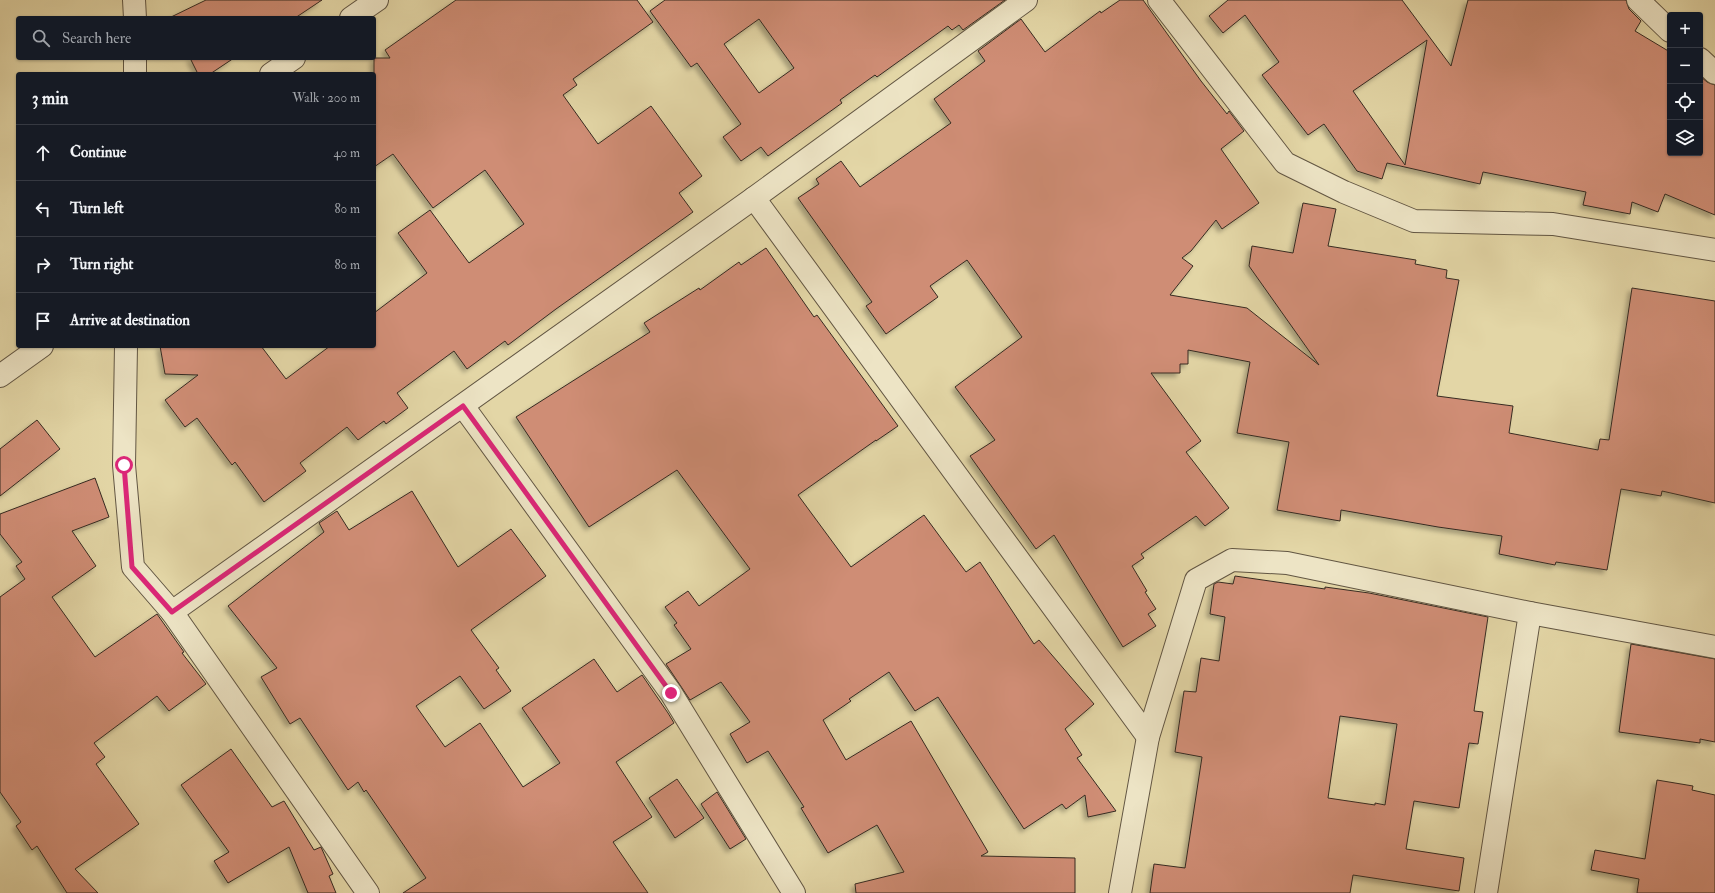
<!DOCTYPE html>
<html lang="en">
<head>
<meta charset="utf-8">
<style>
	:root { --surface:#171b24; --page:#20242c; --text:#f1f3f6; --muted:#9ea1a6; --line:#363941 }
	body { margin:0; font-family:"IM FELL Double Pica",serif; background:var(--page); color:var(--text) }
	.controls { position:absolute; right:12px; top:12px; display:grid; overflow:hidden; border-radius:4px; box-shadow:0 1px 3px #0004 }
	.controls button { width:36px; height:36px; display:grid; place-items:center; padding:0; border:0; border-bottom:1px solid var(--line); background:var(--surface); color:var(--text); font:20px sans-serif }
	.stop { position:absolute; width:12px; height:12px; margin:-9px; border:3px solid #db2777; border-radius:50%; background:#fff }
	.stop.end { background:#db2777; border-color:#fff; box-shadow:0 1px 4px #0008 }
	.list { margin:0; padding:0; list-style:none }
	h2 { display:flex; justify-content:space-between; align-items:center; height:52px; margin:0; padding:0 16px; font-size:17px }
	h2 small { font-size:13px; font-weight:400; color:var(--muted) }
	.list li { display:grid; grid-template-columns:26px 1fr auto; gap:12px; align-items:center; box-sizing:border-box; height:56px; padding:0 16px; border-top:1px solid var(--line) }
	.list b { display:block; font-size:15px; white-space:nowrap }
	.list em { font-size:13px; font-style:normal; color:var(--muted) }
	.icon { flex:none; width:22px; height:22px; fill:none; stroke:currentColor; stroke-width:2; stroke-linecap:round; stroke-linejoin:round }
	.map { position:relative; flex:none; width:1715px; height:893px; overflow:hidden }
	.search { position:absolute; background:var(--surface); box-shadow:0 1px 3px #0004; left:16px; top:16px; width:360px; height:44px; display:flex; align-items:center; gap:10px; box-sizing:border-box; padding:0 14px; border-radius:4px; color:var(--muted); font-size:15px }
	.panel { position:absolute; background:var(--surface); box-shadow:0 1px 3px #0004; left:16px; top:72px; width:360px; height:276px; border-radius:4px }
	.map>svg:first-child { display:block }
	.building { fill:#cf8d74; stroke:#372b22; fill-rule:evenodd; filter:url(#shadow) }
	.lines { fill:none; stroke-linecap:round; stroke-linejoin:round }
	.street-casing { stroke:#625643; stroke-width:24 }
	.street { stroke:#ede4c5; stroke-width:22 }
	.route { stroke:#db2777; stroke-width:5 }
</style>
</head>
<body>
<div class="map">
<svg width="1715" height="893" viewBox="0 0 1715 893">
	<defs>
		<filter id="shadow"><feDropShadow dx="-3.5" dy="3.5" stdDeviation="2" flood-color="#0004"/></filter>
	</defs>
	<rect width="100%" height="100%" fill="#e3d6a6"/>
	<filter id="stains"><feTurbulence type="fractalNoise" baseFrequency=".005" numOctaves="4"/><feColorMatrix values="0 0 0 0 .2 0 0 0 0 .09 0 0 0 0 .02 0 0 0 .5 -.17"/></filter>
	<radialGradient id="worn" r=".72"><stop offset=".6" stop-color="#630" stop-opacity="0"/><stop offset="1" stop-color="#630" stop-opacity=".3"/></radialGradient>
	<g class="building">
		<polygon points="206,0 322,0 295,18 169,18"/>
		<polygon points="456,0 637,0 653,22 573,79 577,85 563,95 598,144 651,106 702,176 679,193 693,212 556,309 508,345 505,341 467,369 454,351 397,393 408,408 386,424 384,421 358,440 347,427 300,463 306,471 264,502 235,462 232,465 197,418 185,427 165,400 198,375 165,374 160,346 261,346 286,379 330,346 374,346 374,313 427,273 398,233 430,210 469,263 524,224 485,170 433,208 393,154 374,167 374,58 390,58 385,50"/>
		<path d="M665,0H1005L963,30L959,25L952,30L948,26L877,77L875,75L840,100L842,103L768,156L761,147L741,161L723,137L741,124L697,63L691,67L650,11ZM759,19L794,68L759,93L724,44Z"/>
		<polygon points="1120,0 1143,0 1201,81 1227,114 1229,111 1244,131 1221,149 1259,203 1222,229 1216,220 1191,251 1182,258 1193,266 1170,295 1247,308 1319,365 1249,266 1252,246 1293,253 1303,203 1336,209 1328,246 1416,260 1415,264 1447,270 1446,278 1459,280 1437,396 1513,406 1509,433 1598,450 1600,439 1609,440 1632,288 1715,301 1715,503 1662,491 1661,496 1621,489 1607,570 1556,562 1555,565 1499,554 1502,536 1438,527 1341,510 1340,521 1277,510 1289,442 1237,433 1250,362 1188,350 1188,364 1180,364 1180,373 1151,373 1201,441 1186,452 1229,508 1205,526 1196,516 1141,554 1144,558 1132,566 1147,591 1145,592 1156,609 1148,614 1156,626 1123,647 1054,535 1036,549 970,456 995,440 955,387 1022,337 967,260 930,286 938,297 886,334 866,306 872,302 798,198 819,184 816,179 841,161 860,187 951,123 934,99 985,61 978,51 1021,19 1045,52 1100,11 1101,13"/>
		<path d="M1228,0H1402L1451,66L1468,0H1626L1629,9L1641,21L1635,31L1670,52V153H1700V76L1707,82L1715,85V215L1665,194L1658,212L1632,202L1630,214L1583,205L1586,192L1483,172L1480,184L1387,163L1382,179L1357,171L1324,124L1308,135L1262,75L1279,62L1245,15L1223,33L1209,16ZM1427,40L1405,165L1353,91Z"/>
		<polygon points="190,58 234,58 210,74 198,74"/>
		<polygon points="766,248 814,317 817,315 898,426 876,441 876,440 798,495 851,567 924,515 966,572 980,562 1034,644 1039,640 1094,704 1065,729 1082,755 1077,758 1116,811 1088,817 1085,795 1066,809 1062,804 1024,829 938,697 915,711 889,672 849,699 851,701 823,720 846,760 911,721 988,852 981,856 1075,858 1075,893 856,893 855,884 904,872 877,825 828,853 801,808 804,807 768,751 747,763 730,734 750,722 721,682 690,700 666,664 691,649 674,625 677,623 665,607 688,591 699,606 750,569 677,470 589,527 516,417 650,332 644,323 699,288 700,290 739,262 741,265"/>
		<polygon points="37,420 60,449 0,496 0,449"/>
		<polygon points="95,478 109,517 72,531 96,566 52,597 95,657 157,614 184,652 182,653 206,684 169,711 157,696 94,743 105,757 96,764 139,824 75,869 98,893 67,893 37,846 32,850 16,826 21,822 0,792 0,597 25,579 16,566 22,562 0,534 0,514"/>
		<polygon points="412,491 458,567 511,529 546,576 471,630 499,668 496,670 511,691 484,709 460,676 416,706 445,747 480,723 523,787 560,763 522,708 594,659 617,692 642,675 668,713 674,723 616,762 652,817 613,842 648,893 403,893 426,878 366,790 364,792 358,782 348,790 300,718 290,724 261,677 277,668 228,606 324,532 319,523 337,511 349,530"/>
		<path d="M1235,576L1325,589V587L1369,593L1488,617L1474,711L1483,712L1478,744L1469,743L1459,808L1414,801L1406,849L1464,858L1459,891L1353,875L1350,893H1150L1154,864L1185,868L1202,757L1175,752L1184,691L1196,692L1201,658L1219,661L1225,617L1210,614L1214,584L1218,582L1233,584ZM1340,716L1397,724L1385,805L1375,803V805L1328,798Z"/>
		<polygon points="1631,644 1715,659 1715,742 1700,739 1700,743 1619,732"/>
		<polygon points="231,749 272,807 284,801 314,850 321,847 333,874 329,876 336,893 308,893 289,847 228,883 214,861 229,852 181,785"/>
		<polygon points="677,779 704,818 675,838 649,798"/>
		<polygon points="1657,780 1693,786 1692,790 1715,795 1715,893 1637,893 1639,879 1591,870 1595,850 1645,859"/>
		<polygon points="717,792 746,839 730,849 701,804"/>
	</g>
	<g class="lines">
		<defs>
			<g id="street">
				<polyline points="134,0 135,18"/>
				<polyline points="1159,0 1285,163 1344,192 1414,221 1553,224 1715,250"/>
				<polyline points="1638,0 1670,31"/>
				<polyline points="351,18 377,0"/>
				<polyline points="135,58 135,74"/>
				<polyline points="1700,59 1715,73"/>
				<polyline points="271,74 294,58"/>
				<polyline points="754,198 1148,737"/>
				<polyline points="126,346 124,465 133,567 172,612 368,893"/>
				<polyline points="0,376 42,346"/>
				<polyline points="463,406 671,693 794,893"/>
				<polyline points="172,612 754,198 1026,0"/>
				<polyline points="1120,893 1148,737 1196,580 1232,560 1287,563 1530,613 1715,647"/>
				<polyline points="1486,893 1530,613"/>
			</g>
		</defs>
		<use href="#street" class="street-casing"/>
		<use href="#street" class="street"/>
	</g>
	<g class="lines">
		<polyline class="route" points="124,465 132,567 172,612 463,406 671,693"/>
	</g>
	<rect width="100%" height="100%" filter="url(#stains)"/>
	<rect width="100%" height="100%" fill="url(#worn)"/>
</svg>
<div class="controls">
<button>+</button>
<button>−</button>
<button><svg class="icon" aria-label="locate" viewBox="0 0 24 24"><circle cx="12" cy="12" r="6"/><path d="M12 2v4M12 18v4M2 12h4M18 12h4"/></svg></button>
<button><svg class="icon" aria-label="layers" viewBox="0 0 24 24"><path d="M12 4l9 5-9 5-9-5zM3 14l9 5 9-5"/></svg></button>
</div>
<div class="stop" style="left:124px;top:465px"></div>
<div class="stop end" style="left:671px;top:693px"></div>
<div class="search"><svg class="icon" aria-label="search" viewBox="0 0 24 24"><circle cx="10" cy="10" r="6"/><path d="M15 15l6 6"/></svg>Search here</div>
<section class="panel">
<h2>3 min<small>Walk · 200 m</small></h2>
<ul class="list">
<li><svg class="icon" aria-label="ahead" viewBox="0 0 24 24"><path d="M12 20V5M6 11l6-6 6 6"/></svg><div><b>Continue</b></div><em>40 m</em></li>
<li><svg class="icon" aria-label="left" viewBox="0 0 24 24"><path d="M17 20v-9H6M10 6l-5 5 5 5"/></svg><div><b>Turn left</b></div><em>80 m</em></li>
<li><svg class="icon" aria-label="right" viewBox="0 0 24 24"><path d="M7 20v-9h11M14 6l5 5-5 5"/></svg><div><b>Turn right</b></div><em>80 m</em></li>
<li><svg class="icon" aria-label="arrive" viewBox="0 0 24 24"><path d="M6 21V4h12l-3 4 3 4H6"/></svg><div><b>Arrive at destination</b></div></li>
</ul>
</section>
</div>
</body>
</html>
